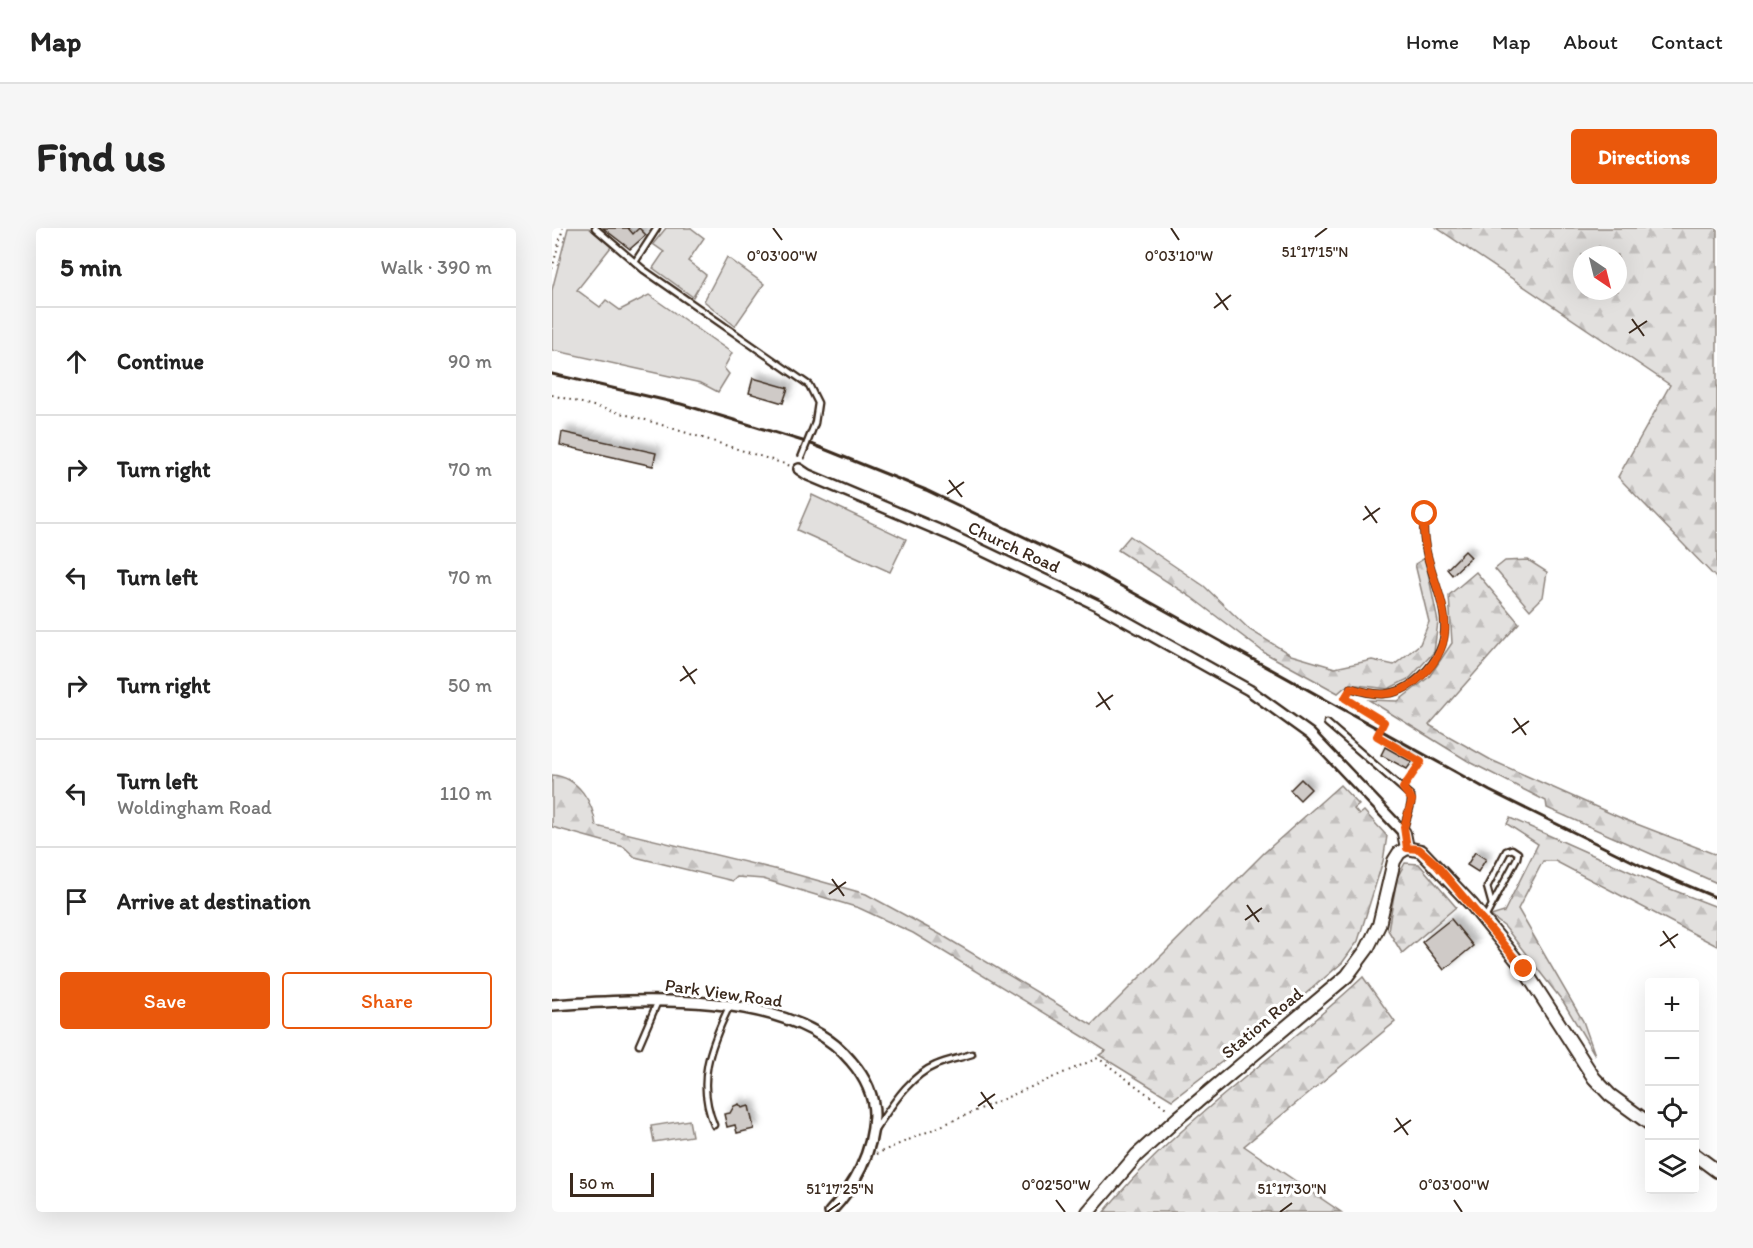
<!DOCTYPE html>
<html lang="en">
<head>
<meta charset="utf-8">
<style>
	:root { --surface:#fff; --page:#f6f6f6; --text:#222; --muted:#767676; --line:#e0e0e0; --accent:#ea580c }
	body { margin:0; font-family:Itim,sans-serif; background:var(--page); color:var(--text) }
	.controls { position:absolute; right:18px; bottom:18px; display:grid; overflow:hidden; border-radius:6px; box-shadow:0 6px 24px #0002 }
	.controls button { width:54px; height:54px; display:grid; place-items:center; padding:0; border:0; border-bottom:2px solid var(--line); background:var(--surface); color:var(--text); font:30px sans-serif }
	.compass { position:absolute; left:1021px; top:18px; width:54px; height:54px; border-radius:50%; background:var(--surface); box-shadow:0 6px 24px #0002; rotate:145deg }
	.scale { position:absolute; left:18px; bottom:15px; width:84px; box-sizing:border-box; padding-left:6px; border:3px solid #3b2a1e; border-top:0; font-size:16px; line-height:21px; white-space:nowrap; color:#3b2a1e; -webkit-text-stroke:4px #fff; paint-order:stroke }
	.stop { position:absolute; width:18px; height:18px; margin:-14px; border:4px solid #ea580c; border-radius:50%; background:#fff }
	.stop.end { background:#ea580c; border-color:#fff; box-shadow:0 2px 6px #0008 }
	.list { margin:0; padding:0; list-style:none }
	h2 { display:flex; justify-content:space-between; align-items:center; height:78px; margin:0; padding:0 24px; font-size:26px }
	h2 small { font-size:20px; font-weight:400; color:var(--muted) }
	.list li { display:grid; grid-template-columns:39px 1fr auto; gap:18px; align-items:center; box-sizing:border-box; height:108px; padding:0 24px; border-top:2px solid var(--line) }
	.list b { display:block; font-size:22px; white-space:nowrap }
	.list p { margin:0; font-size:20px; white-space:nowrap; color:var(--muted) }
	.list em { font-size:20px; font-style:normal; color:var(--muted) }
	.actions { display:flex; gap:12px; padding:18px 24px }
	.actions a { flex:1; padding:14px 0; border:2px solid var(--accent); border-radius:6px; text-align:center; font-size:21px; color:var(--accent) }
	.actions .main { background:var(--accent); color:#fff }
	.icon { flex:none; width:33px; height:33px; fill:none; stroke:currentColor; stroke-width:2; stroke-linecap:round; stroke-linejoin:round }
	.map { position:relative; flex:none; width:1165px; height:984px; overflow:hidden; border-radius:6px }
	header { display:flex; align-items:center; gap:36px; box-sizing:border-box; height:84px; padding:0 30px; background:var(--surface); border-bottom:2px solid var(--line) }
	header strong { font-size:28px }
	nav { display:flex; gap:33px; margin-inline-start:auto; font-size:21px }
	.intro { display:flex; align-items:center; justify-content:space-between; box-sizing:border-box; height:144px; padding:0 36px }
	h1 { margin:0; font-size:42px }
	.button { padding:15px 27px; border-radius:6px; background:var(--accent); color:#fff; font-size:21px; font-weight:700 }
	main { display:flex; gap:36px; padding:0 36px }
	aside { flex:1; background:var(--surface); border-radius:6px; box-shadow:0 6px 24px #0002 }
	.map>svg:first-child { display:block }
	.green { fill:#e2e0de; stroke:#8e857e; stroke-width:1.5 }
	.forest { fill:url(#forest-firs); stroke:#8e857e; stroke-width:1.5; fill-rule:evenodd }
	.building { fill:#cfcac7; stroke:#3b2a1e; stroke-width:1.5; filter:url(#shadow) }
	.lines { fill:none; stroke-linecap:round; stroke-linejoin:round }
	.service-casing { stroke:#3b2a1e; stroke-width:9 }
	.minor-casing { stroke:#3b2a1e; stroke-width:14 }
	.tertiary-casing { stroke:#3b2a1e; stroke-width:16 }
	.path { stroke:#3b2a1e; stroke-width:2; stroke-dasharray:1.5 4.5; stroke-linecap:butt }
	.service { stroke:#fff; stroke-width:4.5 }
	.minor { stroke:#fff; stroke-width:9 }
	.tertiary { stroke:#fff; stroke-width:12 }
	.rail { stroke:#3b2a1e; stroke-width:3 }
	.service-bridge-casing { stroke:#3b2a1e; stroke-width:9; stroke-linecap:butt }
	.path-bridge { stroke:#3b2a1e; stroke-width:2; stroke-dasharray:1.5 4.5; stroke-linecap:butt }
	.service-bridge { stroke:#fff; stroke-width:4.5 }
	.route { stroke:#ea580c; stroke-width:8 }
	.ticks { fill:none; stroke:#3b2a1e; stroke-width:2 }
	.labels { text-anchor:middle; stroke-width:6; stroke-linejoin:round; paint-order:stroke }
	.street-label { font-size:18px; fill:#3b2a1e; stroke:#fff }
	.ticks-label { font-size:15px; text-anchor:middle; fill:#3b2a1e; stroke:#fff; stroke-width:6; stroke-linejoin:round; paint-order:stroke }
</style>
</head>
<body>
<header>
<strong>Map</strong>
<nav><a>Home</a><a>Map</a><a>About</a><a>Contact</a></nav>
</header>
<div class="intro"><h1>Find us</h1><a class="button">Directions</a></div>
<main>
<aside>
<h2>5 min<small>Walk · 390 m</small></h2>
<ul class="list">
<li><svg class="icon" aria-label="ahead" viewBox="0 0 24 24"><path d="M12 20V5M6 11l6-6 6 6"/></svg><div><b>Continue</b></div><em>90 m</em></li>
<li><svg class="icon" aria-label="right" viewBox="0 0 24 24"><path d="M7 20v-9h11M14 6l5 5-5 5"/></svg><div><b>Turn right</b></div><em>70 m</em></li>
<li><svg class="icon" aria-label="left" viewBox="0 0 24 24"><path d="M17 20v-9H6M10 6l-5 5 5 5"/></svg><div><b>Turn left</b></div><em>70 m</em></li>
<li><svg class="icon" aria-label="right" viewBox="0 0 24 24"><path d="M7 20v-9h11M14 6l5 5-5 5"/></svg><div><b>Turn right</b></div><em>50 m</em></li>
<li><svg class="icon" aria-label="left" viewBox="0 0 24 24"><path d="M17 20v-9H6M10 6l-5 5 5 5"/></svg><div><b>Turn left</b><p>Woldingham Road</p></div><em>110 m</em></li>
<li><svg class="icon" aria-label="arrive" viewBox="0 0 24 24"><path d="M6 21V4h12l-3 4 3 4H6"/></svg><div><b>Arrive at destination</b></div></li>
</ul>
<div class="actions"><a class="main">Save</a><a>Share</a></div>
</aside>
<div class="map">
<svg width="1165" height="984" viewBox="0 0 1165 984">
	<defs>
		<pattern id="forest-firs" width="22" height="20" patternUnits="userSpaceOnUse" patternTransform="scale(1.5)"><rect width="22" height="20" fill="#e2e0de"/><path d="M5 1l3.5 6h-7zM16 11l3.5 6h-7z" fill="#c3c0be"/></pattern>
		<filter id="shadow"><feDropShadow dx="5.5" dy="-5.5" stdDeviation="3" flood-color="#0004"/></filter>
	</defs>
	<rect width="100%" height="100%" fill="#fff"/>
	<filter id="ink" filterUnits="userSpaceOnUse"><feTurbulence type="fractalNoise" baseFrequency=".0167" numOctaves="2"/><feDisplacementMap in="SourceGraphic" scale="12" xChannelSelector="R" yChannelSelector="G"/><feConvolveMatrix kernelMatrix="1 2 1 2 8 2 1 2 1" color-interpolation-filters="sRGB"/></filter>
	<g filter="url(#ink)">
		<g class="green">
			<polygon points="16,0 37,0 59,19 25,62 48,79 54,72 68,82 97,67 180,125 172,140 177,146 166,164 149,155 0,122 0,62"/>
			<polygon points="114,0 139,0 152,10 136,33 154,47 141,69 101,40 112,24 101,16"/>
			<polygon points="175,29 212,56 183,98 152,73"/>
			<polygon points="260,267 354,311 338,344 245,302"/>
			<polygon points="137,892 140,908 102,914 99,898"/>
		</g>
		<g class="forest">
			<path d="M885,0H1165V351L1066,249L1118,157ZM1030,27H1066V63H1030Z"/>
			<polygon points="578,308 652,358 698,402 739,427 783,440 820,432 842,437 868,416 877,394 863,336 873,330 886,394 882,424 858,450 836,461 805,457 793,459 786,465 713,425 639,369 566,322"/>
			<polygon points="976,332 995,344 991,369 978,382 943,341 953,333"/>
			<polygon points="924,344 967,395 877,497 939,532 1069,590 1165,627 1165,655 995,580 994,573 916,533 817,472 846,473 877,449 900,415 897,367"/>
			<path d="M0,547C27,549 41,575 44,598L239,645L314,666L393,709L540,797L713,624L788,557L807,577L802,581L807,587L812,583L835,608L831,633L806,713L790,735L706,806L620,872L547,827L554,823L537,812L361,705L307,680L211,651L185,649L181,653L83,629L72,619L0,599Z"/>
			<polygon points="958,590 1108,657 1165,679 1165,718 1003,633 991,633 966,681 1031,793 1043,827 1012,775 953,699 939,688 952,684 986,616 955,596"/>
			<polygon points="853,635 867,636 904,679 850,725 836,702 845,650"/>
			<path d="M811,749L843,794L692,918L789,984H552C625,893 726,829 811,749Z"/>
		</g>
		<g class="building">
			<polygon points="51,0 76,0 81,6 87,0 94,7 78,21"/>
			<polygon points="201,150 236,160 231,175 197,165"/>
			<polygon points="10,204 104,225 101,238 8,217"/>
			<polygon points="913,323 919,329 900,347 895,341"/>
			<polygon points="833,519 860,534 855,541 829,527"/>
			<polygon points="749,551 759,561 748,572 738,562"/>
			<polygon points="923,624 934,631 926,644 915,637"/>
			<polygon points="899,691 921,718 892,742 870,714"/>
			<polygon points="187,876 190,880 197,878 202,901 185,905 183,897 175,899 172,886 178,885 182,878"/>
		</g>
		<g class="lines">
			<defs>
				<g id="service">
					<polyline points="43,0 92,42 257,157 266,175 263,195"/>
					<polyline points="83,34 105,0"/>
					<path d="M799,460C823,468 843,470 863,453C930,399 861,346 873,286"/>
					<path d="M775,495L859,568C861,579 853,590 852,602"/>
					<polyline points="933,690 965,630 966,625 960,621 954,623 935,659 940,677"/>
					<polyline points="87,817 106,773"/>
					<path d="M162,897C144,854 158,819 177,779"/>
					<path d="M323,902C339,879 357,848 384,837C395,832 408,830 420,826"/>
				</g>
				<g id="minor">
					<polyline points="247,241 256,247 396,306 545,377 697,462 758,506 852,605"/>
					<path d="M0,777C86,771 239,760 299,833C312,848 322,867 322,887C321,924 303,958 278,984"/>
				</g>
				<g id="tertiary">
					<polyline points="852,605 855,620"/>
					<polyline points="855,620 869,623 920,677 972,741 1042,850 1058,867 1098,896"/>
					<polyline points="1142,926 1165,943"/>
					<polyline points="536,984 585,927 627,889 795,748 815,721 827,697 842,633 847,625 855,620"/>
				</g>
			</defs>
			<use href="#service" class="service-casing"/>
			<use href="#minor" class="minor-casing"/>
			<use href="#tertiary" class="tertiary-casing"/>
			<g class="path">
				<polyline points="0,41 11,0"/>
				<polyline points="0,167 94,192 239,238"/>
				<polyline points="796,465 793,470 832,494"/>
				<polyline points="825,508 869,534 855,553"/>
				<polyline points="324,926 546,830 617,882"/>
			</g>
			<use href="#service" class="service"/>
			<use href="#minor" class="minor"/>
			<use href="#tertiary" class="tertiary"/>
			<polyline class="rail" points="0,146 129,176 192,195 257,215 374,262 535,339 938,563 1094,640 1165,670"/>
			<defs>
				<polyline id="service-bridge" points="249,230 263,195"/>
			</defs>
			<use href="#service-bridge" class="service-bridge-casing"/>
			<polyline class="path-bridge" points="825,508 832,494"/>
			<use href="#service-bridge" class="service-bridge"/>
		</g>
	</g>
	<g class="lines" filter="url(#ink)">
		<path class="route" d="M873,286C861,345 930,399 864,453C843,470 823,468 799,460L793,470L832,494L825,508L869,534L851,560L860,572L852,599L855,620L867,621L882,634L972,741"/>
	</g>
	<path class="ticks" d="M221,0L230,12M619,0L627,12M763,9L775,0M664,65L676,82M662,80L679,67M1080,91L1092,108M1077,105L1095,93M397,252L410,269M395,266L412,254M813,278L825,295M811,292L828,280M131,438L143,456M128,453L145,441M546,464L558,482M544,479L561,467M962,490L974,507M960,505L977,493M280,651L292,668M277,666L294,654M695,677L707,694M693,692L710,680M1111,703L1123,720M1108,718L1126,706M429,864L441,881M426,878L443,866M844,890L856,907M842,904L859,892M504,972L513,984M902,972L910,984M275,984L288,975M728,984L740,975"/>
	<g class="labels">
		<g class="street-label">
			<text transform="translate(462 319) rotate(25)" y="6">Church Road</text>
			<text transform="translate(172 765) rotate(8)" y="6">Park View Road</text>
			<text transform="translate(710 795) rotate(-40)" y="6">Station Road</text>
		</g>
	</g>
	<g class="ticks-label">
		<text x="763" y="29">51°17'15"N</text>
		<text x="230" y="33">0°03'00"W</text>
		<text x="627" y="33">0°03'10"W</text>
		<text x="504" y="962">0°02'50"W</text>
		<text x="902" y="962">0°03'00"W</text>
		<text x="288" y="966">51°17'25"N</text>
		<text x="740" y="966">51°17'30"N</text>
	</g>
</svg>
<div class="controls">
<button>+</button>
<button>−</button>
<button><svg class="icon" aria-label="locate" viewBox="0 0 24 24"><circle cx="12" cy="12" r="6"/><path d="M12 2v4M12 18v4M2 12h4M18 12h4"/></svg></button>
<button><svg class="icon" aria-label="layers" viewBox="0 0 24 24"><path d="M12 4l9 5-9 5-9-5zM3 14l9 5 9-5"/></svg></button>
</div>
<svg class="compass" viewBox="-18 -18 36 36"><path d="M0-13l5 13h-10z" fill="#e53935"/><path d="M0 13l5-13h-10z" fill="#767676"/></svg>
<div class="scale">50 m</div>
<div class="stop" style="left:873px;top:286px"></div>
<div class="stop end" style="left:972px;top:741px"></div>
</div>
</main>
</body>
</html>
